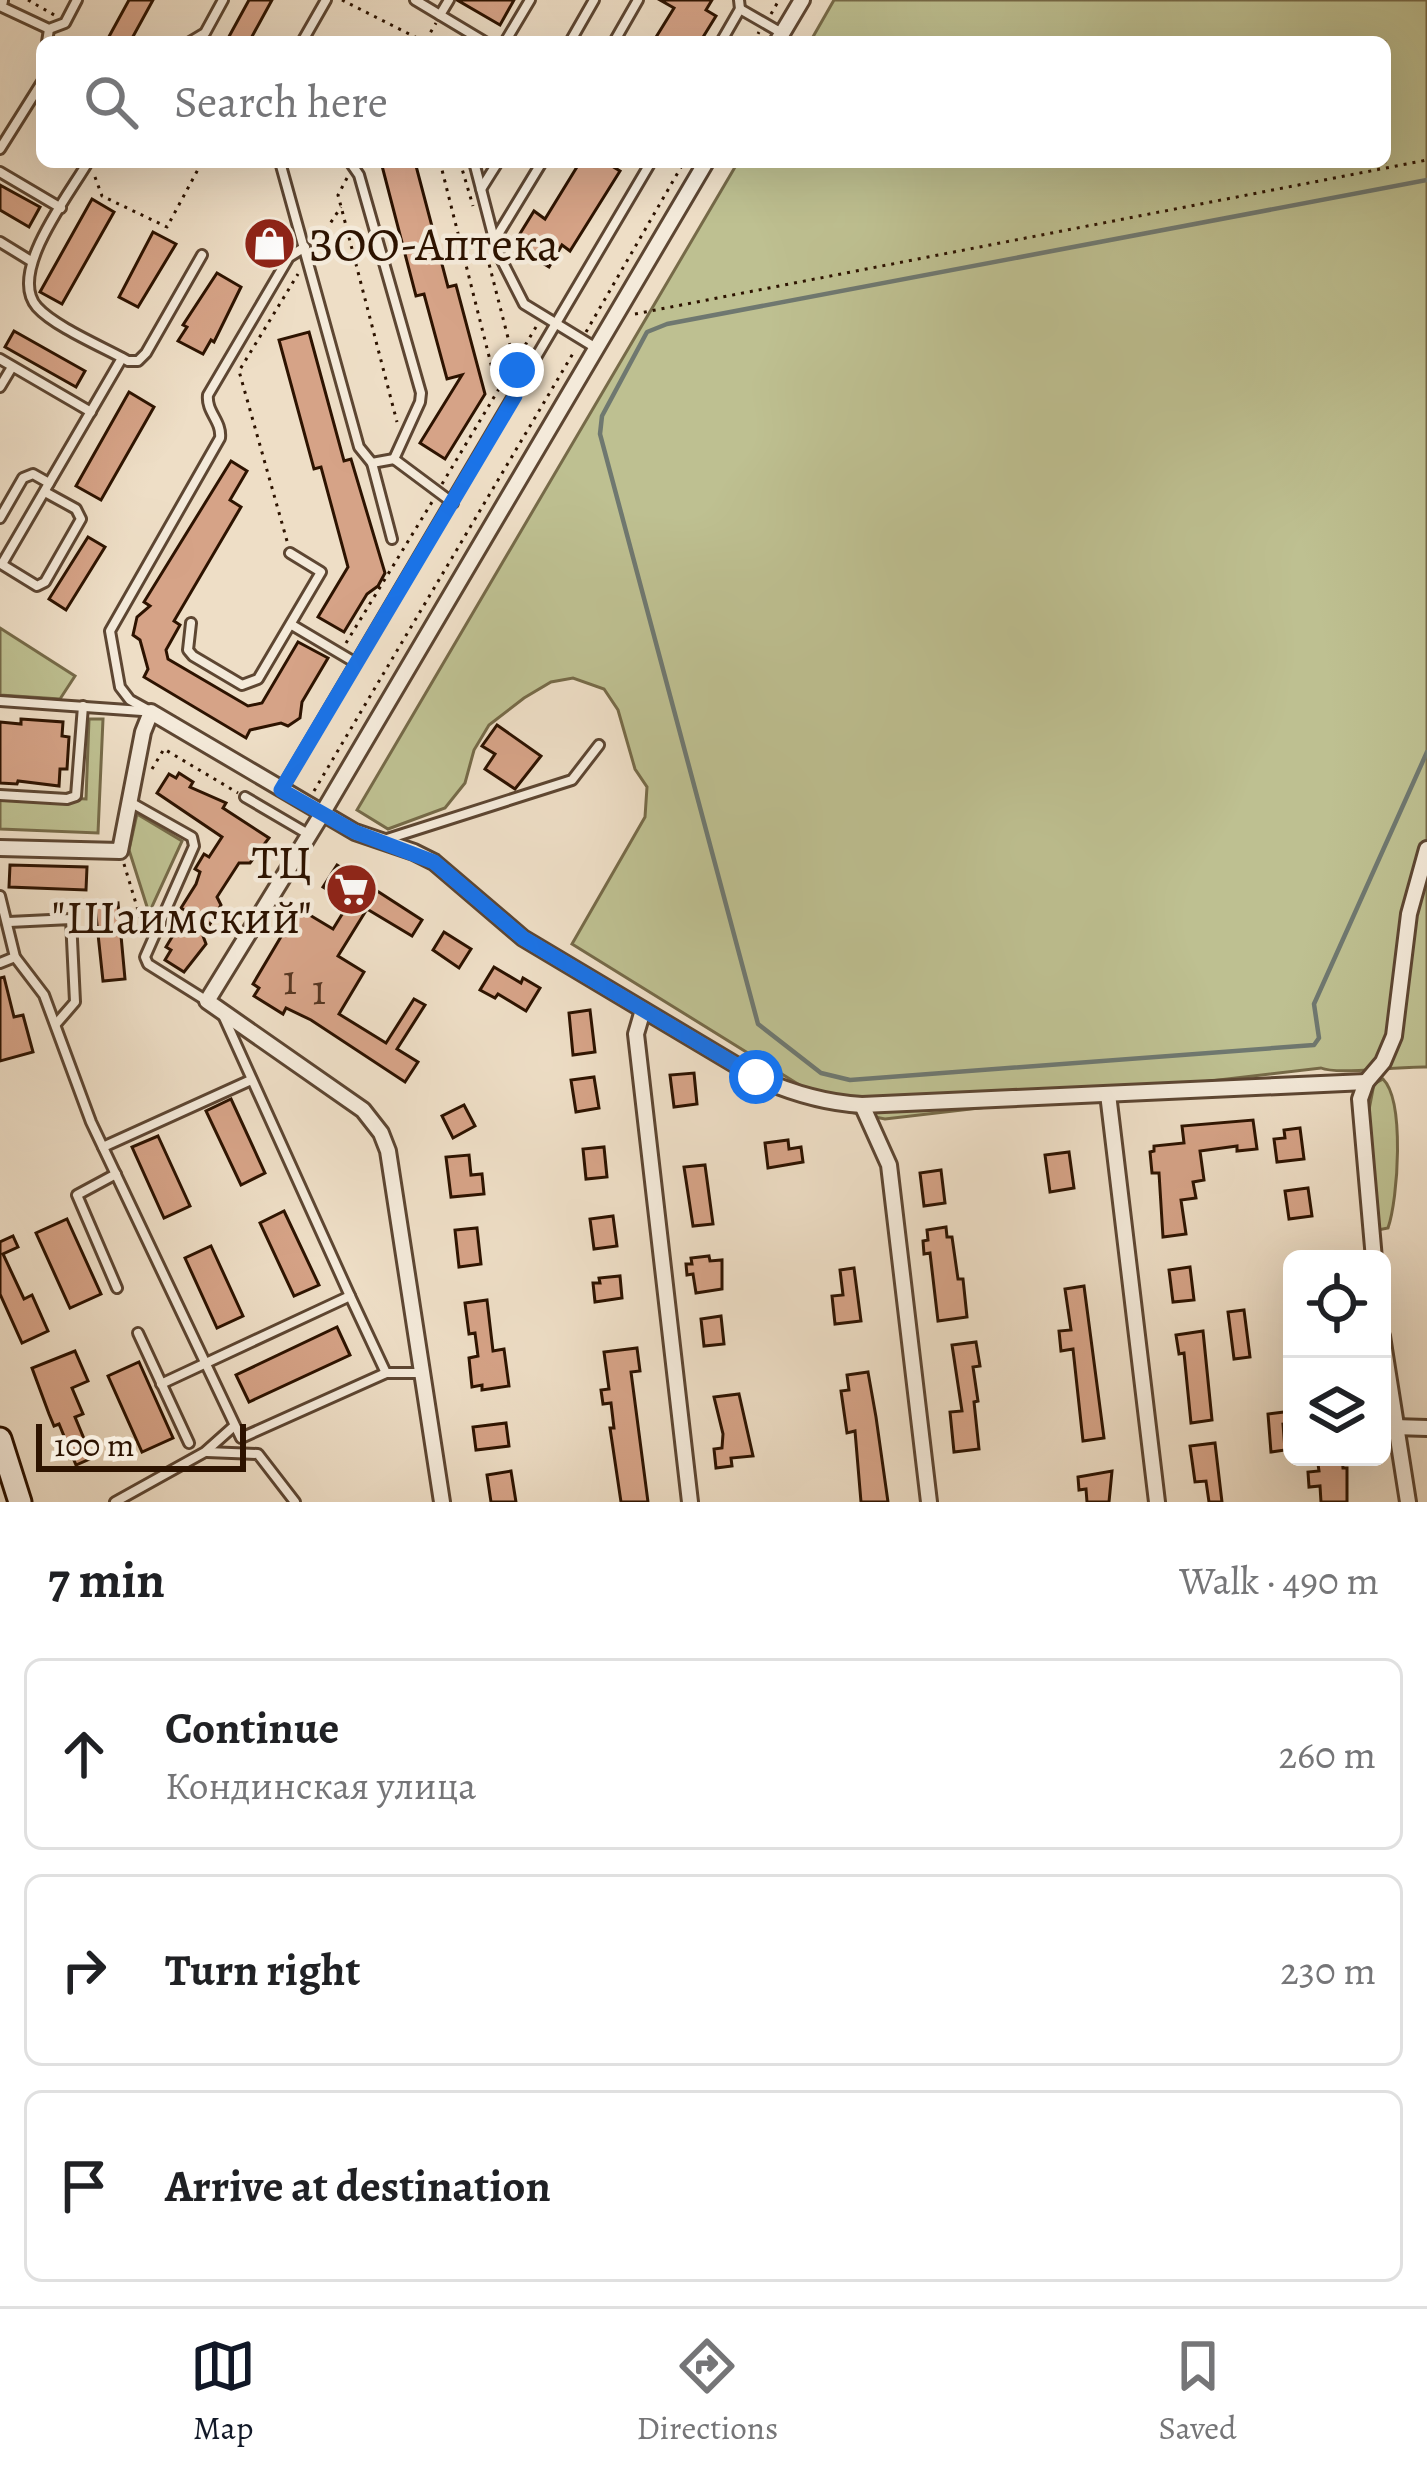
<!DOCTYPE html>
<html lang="en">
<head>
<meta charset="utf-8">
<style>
	:root { --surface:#fff; --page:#f6f6f6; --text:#202124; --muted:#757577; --line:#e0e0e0; --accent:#111827 }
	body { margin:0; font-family:Alegreya,serif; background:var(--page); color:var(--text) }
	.controls { position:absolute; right:36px; bottom:36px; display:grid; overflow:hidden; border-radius:18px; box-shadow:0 12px 48px #0002 }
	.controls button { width:108px; height:108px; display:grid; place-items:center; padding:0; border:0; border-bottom:3px solid var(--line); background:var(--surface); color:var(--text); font:60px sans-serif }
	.scale { position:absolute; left:36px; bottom:30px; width:210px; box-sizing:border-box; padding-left:12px; border:6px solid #2d1300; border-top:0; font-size:33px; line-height:42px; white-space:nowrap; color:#2d1300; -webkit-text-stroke:9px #f4eada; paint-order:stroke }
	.stop { position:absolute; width:36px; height:36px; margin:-27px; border:9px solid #1a73e8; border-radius:50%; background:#fff }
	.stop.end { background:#1a73e8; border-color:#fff; box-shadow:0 3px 12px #0008 }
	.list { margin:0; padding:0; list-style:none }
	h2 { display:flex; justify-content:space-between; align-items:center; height:156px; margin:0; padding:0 48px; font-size:51px }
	h2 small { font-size:39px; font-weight:400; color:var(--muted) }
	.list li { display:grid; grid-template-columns:78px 1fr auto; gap:36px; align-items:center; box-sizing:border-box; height:192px; margin:0 24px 24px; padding:0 24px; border:3px solid var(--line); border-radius:18px }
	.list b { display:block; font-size:45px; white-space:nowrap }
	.list p { margin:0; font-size:39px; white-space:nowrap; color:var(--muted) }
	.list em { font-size:39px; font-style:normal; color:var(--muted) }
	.icon { flex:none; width:66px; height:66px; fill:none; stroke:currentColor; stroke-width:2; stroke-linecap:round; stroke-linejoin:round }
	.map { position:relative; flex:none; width:1427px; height:1502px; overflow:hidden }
	.search { position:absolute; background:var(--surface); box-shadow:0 12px 48px #0002; left:36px; right:36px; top:36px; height:132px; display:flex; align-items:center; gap:30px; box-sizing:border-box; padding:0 42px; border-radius:18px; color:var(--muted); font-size:45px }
	.sheet { height:804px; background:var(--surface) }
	nav { display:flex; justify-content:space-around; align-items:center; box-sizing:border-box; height:168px; border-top:3px solid var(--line); background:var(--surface); font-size:33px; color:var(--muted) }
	nav a { display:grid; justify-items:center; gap:6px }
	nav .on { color:var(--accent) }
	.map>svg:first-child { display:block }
	.green { fill:#bec091; stroke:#766a48; stroke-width:3 }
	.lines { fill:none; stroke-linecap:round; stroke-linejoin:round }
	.stream { stroke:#6f7870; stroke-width:4.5 }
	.building { fill:#d6a387; stroke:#2d1300; stroke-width:3 }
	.lane-casing { stroke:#5d4632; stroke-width:14 }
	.street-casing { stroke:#5d4632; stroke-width:20 }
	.secondary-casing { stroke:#2d1300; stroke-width:27 }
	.path { stroke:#2d1300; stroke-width:3; stroke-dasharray:3 6; stroke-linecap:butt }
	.lane { stroke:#f4eada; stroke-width:8 }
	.street { stroke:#f4eada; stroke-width:14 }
	.secondary { stroke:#f4eada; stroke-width:21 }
	.route { stroke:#1a73e8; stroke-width:15 }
	.labels { text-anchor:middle; stroke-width:9; stroke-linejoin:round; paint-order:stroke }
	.number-label { font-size:42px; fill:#573722 }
	.poi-label { font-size:48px; fill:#2d1300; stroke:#f4eada; text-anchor:start }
</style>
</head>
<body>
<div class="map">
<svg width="1427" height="1502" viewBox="0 0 1427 1502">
	<rect width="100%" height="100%" fill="#eedec6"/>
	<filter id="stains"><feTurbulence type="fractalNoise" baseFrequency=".00167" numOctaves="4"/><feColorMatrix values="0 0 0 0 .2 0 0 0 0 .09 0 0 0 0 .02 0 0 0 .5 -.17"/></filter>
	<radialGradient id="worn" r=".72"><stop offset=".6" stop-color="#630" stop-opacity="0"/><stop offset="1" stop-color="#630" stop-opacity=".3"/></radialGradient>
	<g class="green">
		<path d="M834,0H1427V1067C1401,1066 1337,1075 1321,1068L885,1119L840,1110L572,944L645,817L647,787L635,769L618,710L604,689L573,678L551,682L524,698L489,725L474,750L465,783L445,808L388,829L357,810L738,162H1385V42H810Z"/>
		<polygon points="0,628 75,676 60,699 0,695"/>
		<polygon points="89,719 103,719 98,833 0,829 0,795 86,799"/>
		<polygon points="137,814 182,841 149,913 129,850"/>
		<path d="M1383,1079C1405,1101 1398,1199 1388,1228L1378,1230L1367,1120L1374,1084Z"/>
	</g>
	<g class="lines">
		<polyline class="stream" points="1427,180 667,324 647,332 602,416 600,434 758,1024 821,1073 850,1080 1314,1045 1319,1038 1314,1004 1427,752"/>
	</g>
	<g class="building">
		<polygon points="129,0 153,0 130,42 106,42"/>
		<polygon points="249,0 272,0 249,42 226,42"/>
		<polygon points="457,0 514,0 500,25"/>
		<polygon points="660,0 712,0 706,10 716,16 700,42 653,42 674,8"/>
		<polygon points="381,162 415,162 448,287 456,285 485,394 445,459 420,443 462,375 447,379 424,294 416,296"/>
		<polygon points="580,162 615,162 612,166 620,171 570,251 562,245 549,267 513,245 534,211 545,219"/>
		<polygon points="0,185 40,207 29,227 0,210"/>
		<polygon points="92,199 114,212 62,304 40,292"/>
		<polygon points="265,223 288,236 273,263 250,250"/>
		<polygon points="153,232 176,244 138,307 119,297"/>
		<polygon points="217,273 241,287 214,342 211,340 203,354 178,341 187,327 183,325"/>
		<polygon points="14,331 85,371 76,387 5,347"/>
		<polygon points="309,332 344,461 351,459 385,573 378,586 367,594 344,632 318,617 348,567 321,467 314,469 279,340"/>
		<polygon points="129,392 154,407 101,500 76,486"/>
		<polygon points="231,461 247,471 230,500 241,507 174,621 180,625 166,650 168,659 248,706 262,703 298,642 328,658 302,702 300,718 288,726 281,723 250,730 246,738 144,677 148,669 140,640 133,635 137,617 150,606 144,602"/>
		<polygon points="88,537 105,547 66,610 49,599"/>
		<polygon points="21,719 63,722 62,736 69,737 67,769 60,769 59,786 18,781 17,784 0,783 0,722 21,724"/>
		<polygon points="497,725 541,756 515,789 485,769 495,754 482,746"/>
		<polygon points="179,773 193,782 190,787 226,803 223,808 269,838 250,863 239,863 217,897 221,905 203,936 206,944 184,972 165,960 171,950 166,947 181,922 186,911 181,908 196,884 200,872 195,869 204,854 209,857 222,837 157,793 169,774 176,778"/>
		<polygon points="10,865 87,867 86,890 9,887"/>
		<polygon points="337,865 422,920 412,936 367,909 338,956 364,972 339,1014 386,1043 414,999 425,1005 397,1049 418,1062 405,1082 311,1020 286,1008 283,1014 254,996 259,988 253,984 298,908 333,929 349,903 323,887"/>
		<polygon points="118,903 125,979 103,981 95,906"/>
		<polygon points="444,932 471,949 459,968 433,950"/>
		<polygon points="494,967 521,983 523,978 540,988 526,1011 498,994 495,998 480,990"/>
		<polygon points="4,977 14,1017 23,1015 33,1052 0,1061 0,978"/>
		<polygon points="590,1010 595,1052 573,1055 569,1013"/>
		<polygon points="694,1073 697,1104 674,1107 670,1075"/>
		<polygon points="594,1077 599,1108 576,1112 571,1080"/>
		<polygon points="231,1099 265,1173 241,1185 206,1111"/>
		<polygon points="464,1105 475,1126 453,1138 442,1116"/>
		<polygon points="1253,1120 1257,1149 1237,1151 1237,1146 1200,1151 1204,1180 1193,1182 1196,1198 1181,1200 1186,1234 1163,1237 1159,1173 1152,1173 1150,1152 1154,1151 1154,1146 1184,1143 1182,1126"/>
		<polygon points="1300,1128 1304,1159 1277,1162 1274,1139 1285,1138 1284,1130"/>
		<polygon points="158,1136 190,1206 164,1218 132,1147"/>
		<polygon points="788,1140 789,1149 801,1147 803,1162 768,1168 765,1143"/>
		<polygon points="604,1147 607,1177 586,1179 583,1149"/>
		<polygon points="1069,1152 1074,1188 1050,1192 1045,1155"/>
		<polygon points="469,1155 471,1175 482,1174 484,1194 451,1197 446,1157"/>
		<polygon points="705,1165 713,1224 693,1226 684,1167"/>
		<polygon points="941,1170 945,1203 924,1206 920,1173"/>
		<polygon points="1308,1188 1312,1216 1289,1219 1285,1191"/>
		<polygon points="284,1211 319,1285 294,1296 260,1223"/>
		<polygon points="613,1216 617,1246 594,1249 590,1219"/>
		<polygon points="67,1219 101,1294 70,1308 36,1233"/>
		<polygon points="946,1227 947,1237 952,1237 958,1279 963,1279 967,1317 938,1321 930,1253 924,1254 923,1241 928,1240 927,1230"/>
		<polygon points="477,1228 481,1264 459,1267 455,1230"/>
		<polygon points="13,1236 18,1247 3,1254 24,1299 32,1295 48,1331 22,1343 0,1294 0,1242"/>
		<polygon points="211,1246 243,1316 217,1328 185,1258"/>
		<polygon points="709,1256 710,1261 722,1260 722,1289 696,1293 693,1274 687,1275 686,1264 692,1264 691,1258"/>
		<polygon points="1190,1267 1194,1300 1173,1302 1169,1270"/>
		<polygon points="854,1268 861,1321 835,1324 832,1296 843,1295 840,1270"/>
		<polygon points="620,1276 622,1298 595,1302 593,1283 600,1283 599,1278"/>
		<polygon points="1084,1286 1104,1438 1083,1441 1073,1349 1061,1351 1059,1331 1071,1330 1065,1289"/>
		<polygon points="487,1300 493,1351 504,1349 509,1386 482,1390 482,1385 472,1387 469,1358 478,1356 475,1333 469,1334 465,1303"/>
		<polygon points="1244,1310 1250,1357 1234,1359 1228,1312"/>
		<polygon points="721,1316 724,1344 704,1346 701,1319"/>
		<polygon points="337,1327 350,1355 249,1402 236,1375"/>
		<polygon points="1203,1331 1212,1420 1191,1423 1184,1353 1179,1354 1176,1335"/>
		<polygon points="976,1342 980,1366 973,1367 978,1401 974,1402 979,1449 954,1452 950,1412 962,1411 952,1345"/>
		<polygon points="637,1348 640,1371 631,1372 648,1502 621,1502 610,1428 614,1428 611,1403 603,1404 601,1390 609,1389 604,1352"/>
		<polygon points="75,1351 88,1381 72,1388 83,1414 75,1417 92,1458 76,1465 59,1424 54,1426 49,1414 32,1368"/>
		<polygon points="139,1362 173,1438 142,1452 108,1376"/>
		<polygon points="868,1372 876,1417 888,1502 861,1502 855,1431 847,1433 841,1391 849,1390 847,1375"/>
		<polygon points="739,1394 753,1456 731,1458 732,1466 716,1468 714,1449 722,1448 723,1434 714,1397"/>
		<polygon points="1292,1411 1292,1423 1283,1424 1285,1450 1271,1452 1268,1414"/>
		<polygon points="506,1423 509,1446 476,1450 473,1427"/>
		<polygon points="1215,1443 1222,1502 1209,1502 1206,1481 1195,1482 1190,1446"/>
		<polygon points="1317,1457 1342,1457 1343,1468 1347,1468 1347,1502 1321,1502 1320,1486 1309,1487 1308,1472 1319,1471"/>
		<polygon points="511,1471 516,1502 491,1502 487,1475"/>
		<polygon points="1112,1471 1109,1502 1087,1502 1086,1489 1079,1490 1078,1477"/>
	</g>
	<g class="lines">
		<defs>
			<g id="lane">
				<polyline points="415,0 485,42"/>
				<polyline points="0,6 49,29 65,23 77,0"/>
				<polyline points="740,9 780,32"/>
				<polyline points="440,15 449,0"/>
				<polyline points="47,42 49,29"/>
				<polyline points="190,42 205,33 223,0"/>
				<polyline points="302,42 326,0"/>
				<polyline points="505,42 530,0"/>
				<polyline points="570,42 594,0"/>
				<polyline points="614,42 638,0"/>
				<polyline points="721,42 740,9 739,0"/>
				<polyline points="0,149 42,82"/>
				<path d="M88,162C69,195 7,273 37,307C55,327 103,347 128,361H138L146,353L202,255"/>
				<polyline points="280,162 359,447 372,463 394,459"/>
				<polyline points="350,162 359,175 421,393 420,402 394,459"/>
				<polyline points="474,162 494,239"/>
				<polyline points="542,162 494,241 496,249 524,304 596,348"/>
				<polyline points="0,172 61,208"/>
				<polyline points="481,189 498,162"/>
				<polyline points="0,242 31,261"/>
				<polyline points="0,359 91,412"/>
				<polyline points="0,387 12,367"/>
				<polyline points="394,459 453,503"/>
				<polyline points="372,463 392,539"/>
				<polyline points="0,518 23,478 33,474 49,483"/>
				<polyline points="1,564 37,586 45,582 81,519 76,509 45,492"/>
				<polyline points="2,564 122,358"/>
				<polyline points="191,623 188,650 193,656 242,685 258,679 321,572 290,553"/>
				<polyline points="292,625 356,663"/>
				<polyline points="0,701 142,711"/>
				<path d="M150,711L130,700L120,687L110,631L220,438C222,421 206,412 208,395L289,257L305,247"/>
				<polyline points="282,788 651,162"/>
				<polyline points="0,795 67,799 76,796 83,706"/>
				<polyline points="245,797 308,834"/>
				<polyline points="130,802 192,837 194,846 145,957 148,964 207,1001"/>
				<polyline points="384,840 572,780 599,745"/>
				<polyline points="0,896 15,957 44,995 91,1122 241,1438 386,1373 421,1373"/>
				<polyline points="9,922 71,919 75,1002 56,1024"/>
				<polyline points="0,963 15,957"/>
				<polyline points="222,1013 350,1296"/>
				<polyline points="103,1147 251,1080"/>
				<polyline points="116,1174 77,1195 117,1288"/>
				<polyline points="138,1333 189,1443"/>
				<polyline points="161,1384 350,1296 386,1373"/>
				<polyline points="207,1452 258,1454 295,1502"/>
				<polyline points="115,1502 205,1452 233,1427"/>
			</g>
			<g id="street">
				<polyline points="0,1 0,0"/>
				<polyline points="777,42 802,0"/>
				<path d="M0,848L120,851L143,732L151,712L355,832L414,852L434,862L523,938L756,1077C789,1092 825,1103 862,1105L1366,1082"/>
				<polyline points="643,1010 636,1034 690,1502"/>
				<polyline points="1108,1094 1157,1502"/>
				<polyline points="862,1105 889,1165 929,1502"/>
				<polyline points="1374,1259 1360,1099 1366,1082 1383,1062 1394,1036 1409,914 1427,849"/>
				<polyline points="1382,1336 1408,1502"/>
				<polyline points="1394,1427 1427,1428"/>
				<polyline points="442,1502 388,1151 381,1133 363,1110 207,1001 322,814 706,162"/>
			</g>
			<polyline id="secondary" points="0,1439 20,1502"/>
		</defs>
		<use href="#lane" class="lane-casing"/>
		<use href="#street" class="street-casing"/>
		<use href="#secondary" class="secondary-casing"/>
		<g class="path">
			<polyline points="28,0 56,16"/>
			<polyline points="342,0 425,42"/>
			<polyline points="771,14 779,0"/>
			<polyline points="426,40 436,23"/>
			<polyline points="754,42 759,32"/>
			<polyline points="440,162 497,388"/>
			<polyline points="460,162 473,206"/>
			<polyline points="95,177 102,196 167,227 202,162"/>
			<polyline points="347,178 338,195 397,422"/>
			<polyline points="316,245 341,207"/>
			<polyline points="487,256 516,369"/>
			<polyline points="635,314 1427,160"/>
			<polyline points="586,332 684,162"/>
			<polyline points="442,484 536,327"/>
			<polyline points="287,541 239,371 298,274"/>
			<polyline points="346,643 432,502"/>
			<polyline points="152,769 164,749 238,793"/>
			<polyline points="314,791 575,350"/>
			<polyline points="124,864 144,930"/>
		</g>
		<use href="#lane" class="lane"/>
		<use href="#street" class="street"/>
		<use href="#secondary" class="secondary"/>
	</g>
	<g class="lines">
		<polyline class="route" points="517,370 515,396 281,790 355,832 434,862 523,938 756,1077"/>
	</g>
	<defs>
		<symbol id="shop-disc" viewBox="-11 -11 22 22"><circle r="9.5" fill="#8f2418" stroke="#f4eada"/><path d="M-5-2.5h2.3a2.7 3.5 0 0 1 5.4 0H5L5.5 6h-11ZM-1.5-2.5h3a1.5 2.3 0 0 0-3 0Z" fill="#fff"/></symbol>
		<symbol id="supermarket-disc" viewBox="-11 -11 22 22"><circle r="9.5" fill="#8f2418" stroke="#f4eada"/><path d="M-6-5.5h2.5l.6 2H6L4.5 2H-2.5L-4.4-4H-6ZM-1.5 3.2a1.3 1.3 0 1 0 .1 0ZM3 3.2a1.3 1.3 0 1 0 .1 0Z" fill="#fff"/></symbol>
	</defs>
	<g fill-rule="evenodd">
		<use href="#shop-disc" x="240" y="214" width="59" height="59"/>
		<use href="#supermarket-disc" x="322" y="860" width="59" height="59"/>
	</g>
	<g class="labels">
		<g class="number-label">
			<text x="290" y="994">1</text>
			<text x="319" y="1004">1</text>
		</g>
		<g class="poi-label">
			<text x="308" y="260">ЗОО-Аптека</text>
			<text x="312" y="878" text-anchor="end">ТЦ<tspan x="312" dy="55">"Шаимский"</tspan></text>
		</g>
	</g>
	<rect width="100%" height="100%" filter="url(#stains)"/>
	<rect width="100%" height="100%" fill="url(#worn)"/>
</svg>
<div class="controls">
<button><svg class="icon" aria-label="locate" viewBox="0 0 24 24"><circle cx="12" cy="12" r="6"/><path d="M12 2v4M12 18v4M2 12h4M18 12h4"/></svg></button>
<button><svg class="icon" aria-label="layers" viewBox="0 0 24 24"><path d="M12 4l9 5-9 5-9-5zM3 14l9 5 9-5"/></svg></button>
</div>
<div class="scale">100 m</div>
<div class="stop" style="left:756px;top:1077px"></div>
<div class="stop end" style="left:517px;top:370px"></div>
<div class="search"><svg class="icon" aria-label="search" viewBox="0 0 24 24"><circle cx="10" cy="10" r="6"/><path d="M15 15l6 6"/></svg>Search here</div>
</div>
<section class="sheet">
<h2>7 min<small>Walk · 490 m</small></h2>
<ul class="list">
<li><svg class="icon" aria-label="ahead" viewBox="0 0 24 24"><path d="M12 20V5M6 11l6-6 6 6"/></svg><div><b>Continue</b><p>Кондинская улица</p></div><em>260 m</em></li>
<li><svg class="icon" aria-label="right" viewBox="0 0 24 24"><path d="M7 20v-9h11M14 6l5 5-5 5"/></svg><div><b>Turn right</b></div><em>230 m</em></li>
<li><svg class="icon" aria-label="arrive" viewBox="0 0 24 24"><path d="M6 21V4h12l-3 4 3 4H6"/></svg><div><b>Arrive at destination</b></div></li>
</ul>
</section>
<nav>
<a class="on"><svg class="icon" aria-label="map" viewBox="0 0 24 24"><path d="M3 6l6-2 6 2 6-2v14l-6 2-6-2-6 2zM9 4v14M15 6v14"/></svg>Map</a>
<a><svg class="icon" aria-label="directions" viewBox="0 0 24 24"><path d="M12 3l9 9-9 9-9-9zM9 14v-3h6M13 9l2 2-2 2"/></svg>Directions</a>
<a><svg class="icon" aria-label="saved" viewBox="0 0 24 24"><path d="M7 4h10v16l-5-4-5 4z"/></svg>Saved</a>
</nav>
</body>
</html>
